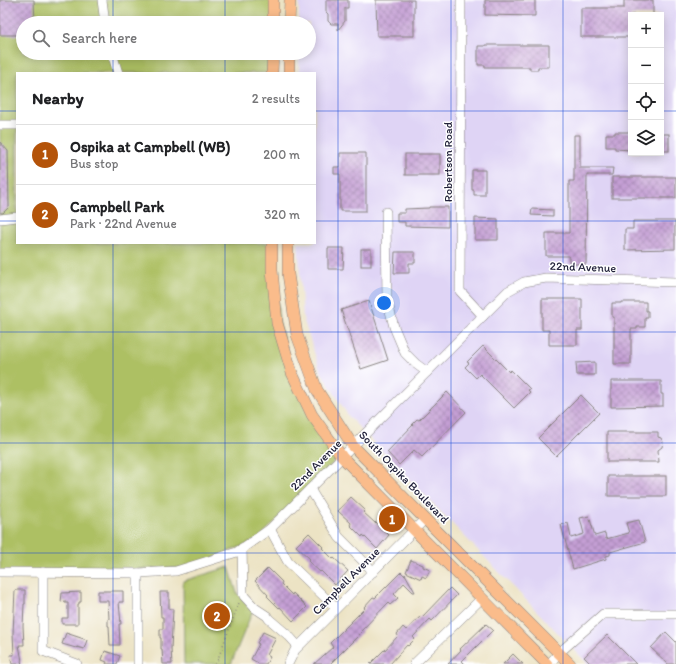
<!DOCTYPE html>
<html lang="en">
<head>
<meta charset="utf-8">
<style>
	:root { --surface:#fff; --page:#f2f2f2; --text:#202124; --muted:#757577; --line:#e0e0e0; --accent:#b45309 }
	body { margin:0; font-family:Itim,sans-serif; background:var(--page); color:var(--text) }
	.controls { position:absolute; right:12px; top:12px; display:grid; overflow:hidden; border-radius:0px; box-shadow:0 2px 10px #0003 }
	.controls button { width:36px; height:36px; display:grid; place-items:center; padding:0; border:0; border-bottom:1px solid var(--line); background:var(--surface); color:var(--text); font:20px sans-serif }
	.you { position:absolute; left:384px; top:303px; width:14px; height:14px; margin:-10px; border:3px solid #fff; border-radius:50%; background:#1a73e8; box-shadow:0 0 0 6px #1a73e833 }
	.badge { display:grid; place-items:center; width:26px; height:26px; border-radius:50%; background:var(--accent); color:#fff; font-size:13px; font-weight:700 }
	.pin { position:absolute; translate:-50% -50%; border:2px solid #fff; box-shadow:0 1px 4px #0006 }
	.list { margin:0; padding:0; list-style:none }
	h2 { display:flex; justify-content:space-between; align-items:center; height:52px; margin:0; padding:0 16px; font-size:17px }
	h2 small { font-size:13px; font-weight:400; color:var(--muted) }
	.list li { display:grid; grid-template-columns:26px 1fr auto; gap:12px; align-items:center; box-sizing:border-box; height:60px; padding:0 16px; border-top:1px solid var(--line) }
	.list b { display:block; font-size:15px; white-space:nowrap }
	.list p { margin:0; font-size:13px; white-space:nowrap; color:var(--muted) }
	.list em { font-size:13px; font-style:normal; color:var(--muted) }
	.icon { flex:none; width:22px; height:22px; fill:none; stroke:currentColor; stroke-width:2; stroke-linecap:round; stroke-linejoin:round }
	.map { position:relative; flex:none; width:676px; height:664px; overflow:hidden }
	.search { position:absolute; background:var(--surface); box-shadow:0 2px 10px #0003; left:16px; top:16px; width:300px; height:44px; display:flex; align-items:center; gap:10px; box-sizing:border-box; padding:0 14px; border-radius:22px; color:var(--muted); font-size:15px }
	.panel { position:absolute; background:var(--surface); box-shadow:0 2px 10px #0003; left:16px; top:72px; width:300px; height:172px; border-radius:0px }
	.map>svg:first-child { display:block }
	.built { fill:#dfd4f5; fill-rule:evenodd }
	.green { fill:#adc064; stroke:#687150 }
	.building { fill:url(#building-cross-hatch) }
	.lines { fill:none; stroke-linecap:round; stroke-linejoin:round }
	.minor-casing { stroke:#878280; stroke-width:10 }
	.major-casing { stroke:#878280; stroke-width:12 }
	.path { stroke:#878280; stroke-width:1.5; stroke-dasharray:1 3; stroke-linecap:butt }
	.minor { stroke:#fff; stroke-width:9 }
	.major { stroke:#fabc8b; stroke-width:11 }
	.grid { fill:none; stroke:#1d4ed8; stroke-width:1; stroke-opacity:0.55 }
	.labels { text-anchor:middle; stroke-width:3; stroke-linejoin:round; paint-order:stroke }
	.street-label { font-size:12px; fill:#22223b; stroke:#fff }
</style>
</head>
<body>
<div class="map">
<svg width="676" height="664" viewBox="0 0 676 664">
	<defs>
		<pattern id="building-cross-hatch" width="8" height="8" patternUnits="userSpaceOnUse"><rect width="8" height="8" fill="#c49fd4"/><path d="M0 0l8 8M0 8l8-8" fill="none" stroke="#9f81ad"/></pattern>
	</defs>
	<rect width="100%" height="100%" fill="#fff"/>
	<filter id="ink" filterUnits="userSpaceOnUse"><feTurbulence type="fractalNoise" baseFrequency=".025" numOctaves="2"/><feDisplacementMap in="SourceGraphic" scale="8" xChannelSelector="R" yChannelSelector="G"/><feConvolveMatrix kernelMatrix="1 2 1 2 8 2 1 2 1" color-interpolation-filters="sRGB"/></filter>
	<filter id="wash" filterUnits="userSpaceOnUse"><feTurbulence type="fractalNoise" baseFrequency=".012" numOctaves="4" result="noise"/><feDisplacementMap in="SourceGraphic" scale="16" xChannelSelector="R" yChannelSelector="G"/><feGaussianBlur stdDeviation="0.9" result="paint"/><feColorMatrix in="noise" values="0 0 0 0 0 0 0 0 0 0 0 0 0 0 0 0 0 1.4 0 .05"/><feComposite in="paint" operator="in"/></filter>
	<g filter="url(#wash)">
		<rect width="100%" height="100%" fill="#ece3c4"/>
		<path class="built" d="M299,0H676V664H588L349,417L320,370L303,318L298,243H315V73H299V53H309V23H299ZM631,15H661V153H631Z"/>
		<g class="green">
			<polygon points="0,0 272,0 272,23 23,23 23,53 272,53 272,73 17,73 17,243 273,243 279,320 291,372 340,456 257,540 189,568 0,572"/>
			<polygon points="229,567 237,593 253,610 231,664 184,664 183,581"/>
		</g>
		<g id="blocks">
			<g class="building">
				<polygon points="0,0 34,0 35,23 23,23 23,35 0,35"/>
				<polygon points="326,0 348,0 348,8 345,8 345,21 338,30 338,24 331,24 328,21 328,14 326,12"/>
				<polygon points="376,0 414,0 414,36 377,36"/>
				<polygon points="485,0 535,0 535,16 485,15"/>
				<polygon points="624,0 653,0 653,15 631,15 631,37 581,37 581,8 624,8"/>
				<polygon points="485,45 549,45 549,67 538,67 538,70 530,70 530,67 485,67 485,65 478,65 478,46 485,46"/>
				<polygon points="615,132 631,132 631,150 615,149 615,147 606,147 606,134 615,134"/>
				<rect x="661" y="134" width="8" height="17"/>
				<polygon points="574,135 580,135 580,168 613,168 612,175 587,175 586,264 569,264 569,256 546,256 546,233 569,233 569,181 574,181"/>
				<polygon points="0,142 8,151 9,207 3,213 0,213"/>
				<polygon points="340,153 366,153 366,211 340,211 340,174 334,174 334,167 340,167"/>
				<rect x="405" y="154" width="35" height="21"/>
				<polygon points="472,170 485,170 485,195 474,195 474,190 472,190"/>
				<rect x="612" y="177" width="64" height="21"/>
				<polygon points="429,207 448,207 448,227 405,226 405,222 397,222 397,213 405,213 405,209 429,208"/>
				<polygon points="532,209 553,210 553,216 531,215"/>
				<polygon points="475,218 498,219 498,240 475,240"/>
				<polygon points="633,221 675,221 675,249 625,250 625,229 633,229"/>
				<polygon points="328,248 344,248 343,269 328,269"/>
				<rect x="361" y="249" width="10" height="17"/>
				<polygon points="395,252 415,252 415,263 409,263 409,273 394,273"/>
				<polygon points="542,299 582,299 582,330 577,330 577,345 549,345 549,330 542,330"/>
				<polygon points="369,301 388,360 361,369 341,310"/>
				<polygon points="621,302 646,302 646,311 648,311 648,318 645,318 645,327 637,327 637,329 631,329 631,364 614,364 614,317 612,317 612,303 621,303"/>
				<polygon points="483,346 509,372 511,370 530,389 528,390 530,392 514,408 480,374 476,378 465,367 469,363 467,362"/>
				<polygon points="595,362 595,375 577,375 576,363"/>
				<polygon points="611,381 661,381 661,394 663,394 663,406 611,407"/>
				<polygon points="447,392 466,412 422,457 414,450 399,465 387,452 413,425 412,424 417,419 419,420"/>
				<polygon points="581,395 599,413 556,456 538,438"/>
				<polygon points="607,432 658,432 658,437 661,438 663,442 662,447 658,450 659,462 607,462"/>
				<rect x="608" y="476" width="58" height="20"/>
				<polygon points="351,497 365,510 363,512 375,523 376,522 389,535 377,549 363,535 362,537 350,525 351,523 338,511"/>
				<polygon points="589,516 595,536 605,533 606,539 629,533 626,523 639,520 645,542 610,552 610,555 606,556 606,559 573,569 561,525 568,523 571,538 584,534 580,518"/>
				<polygon points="309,533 323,547 322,548 333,559 334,558 348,571 335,585 321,571 320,572 308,561 310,559 296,546"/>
				<polygon points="411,560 423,565 423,567 430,570 426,578 422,576 421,579 406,572"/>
				<polygon points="268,568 282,582 281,584 292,595 293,593 307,607 293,621 280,607 279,608 267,596 268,595 255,581"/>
				<polygon points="401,572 405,576 405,574 415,592 413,592 404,583 394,594 398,598 390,605 388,603 361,631 362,632 330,664 314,664 333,647 330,643 365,608 364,607 373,597 375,598"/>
				<polygon points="450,588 457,595 432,621 430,619 413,637 415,639 408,646 407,645 390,664 370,664 384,650 384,651 398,636 397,634 403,627 406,630 421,616 422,617"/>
				<polygon points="15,590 25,590 25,604 24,604 23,626 24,645 19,645 22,661 21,661 22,664 12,664 10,655 14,655 13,633"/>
				<polygon points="98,591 123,591 123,602 119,602 121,624 119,624 120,645 110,645 109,626 108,626 108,619 109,619 108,601 98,601"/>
				<polygon points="81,592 81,602 79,602 79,604 78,604 78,624 62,624 62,618 68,618 68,603 65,603 65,601 61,602 62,593"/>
				<polygon points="160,592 169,592 169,609 173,609 171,649 172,664 163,664 162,649 161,649 161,638 160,638 160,629 163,629 163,617 161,617"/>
				<polygon points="486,624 493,630 462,661 465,664 448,664 461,650 460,649"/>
				<polygon points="263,632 276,638 267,655 270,657 266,664 258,664 258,663 251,659 259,644 257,643"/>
				<polygon points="666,632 676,642 676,664 668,664 651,648"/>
				<polygon points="66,633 87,640 84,649 77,647 76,648 62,644"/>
				<polygon points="607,635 636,664 591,664 584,657"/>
				<polygon points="105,651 120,656 117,664 106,664 107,662 102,660"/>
				<polygon points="513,654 523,664 503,664"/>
			</g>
		</g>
	</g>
	<g filter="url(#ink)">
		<use href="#blocks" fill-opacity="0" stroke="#878280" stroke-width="1"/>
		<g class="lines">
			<defs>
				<g id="minor">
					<polyline points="102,0 105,23"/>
					<polyline points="461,0 460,291 483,316"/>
					<polyline points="112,53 118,73"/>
					<polyline points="0,125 17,125"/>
					<polyline points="386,212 387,299 394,327 405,353 416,364 427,372"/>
					<polyline points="0,219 17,217"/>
					<polyline points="310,489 339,537 369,567 373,572"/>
					<polyline points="270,529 288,562 336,608"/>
					<polyline points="242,548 243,593 244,596 255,608 267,616 269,619 289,636 298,646"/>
					<polyline points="0,572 138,573 176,571 237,552 270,529 508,291 524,282 546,278 676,282"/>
					<polyline points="43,572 43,651 77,664"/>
					<polyline points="138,664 138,573"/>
					<polyline points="288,664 295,650 425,519"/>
					<polyline points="414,664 482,598"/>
					<polyline points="549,664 559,653 603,614 676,614"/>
				</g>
				<g id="major">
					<polyline points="273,23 273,0"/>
					<polyline points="289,23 290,0"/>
					<polyline points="272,73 273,53"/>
					<polyline points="289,73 289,53"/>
					<polyline points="272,243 272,270 277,323 292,373 312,415 342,457 547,664"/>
					<polyline points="288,243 288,274 297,335 317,390 353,446 425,519 570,664"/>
				</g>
			</defs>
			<use href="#minor" class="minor-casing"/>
			<use href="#major" class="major-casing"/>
			<polyline class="path" points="216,664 239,603"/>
			<use href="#minor" class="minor"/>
			<use href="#major" class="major"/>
		</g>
	</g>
	<path class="grid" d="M113,0V23M225,0V23M338,0V664M451,0V664M563,0V664M113,53V73M225,53V73M0,111H17M315,111H631M661,111H676M0,221H17M315,221H676M113,243V664M225,243V664M0,332H676M0,443H676M0,553H676"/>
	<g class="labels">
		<g class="street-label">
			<text transform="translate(448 162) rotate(-90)" y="4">Robertson Road</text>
			<text transform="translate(583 267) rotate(2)" y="4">22nd Avenue</text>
			<text transform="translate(316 465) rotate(-45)" y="4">22nd Avenue</text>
			<text transform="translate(404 477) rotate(46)" y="4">South Ospika Boulevard</text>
			<text transform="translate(346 581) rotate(-45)" y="4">Campbell Avenue</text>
		</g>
	</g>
</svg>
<div class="controls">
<button>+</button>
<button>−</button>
<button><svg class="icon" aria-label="locate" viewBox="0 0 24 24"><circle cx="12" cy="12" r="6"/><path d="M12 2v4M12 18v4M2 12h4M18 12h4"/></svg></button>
<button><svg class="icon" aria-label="layers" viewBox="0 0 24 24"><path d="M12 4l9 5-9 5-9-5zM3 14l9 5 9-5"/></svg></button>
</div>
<div class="you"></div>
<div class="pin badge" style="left:392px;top:519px">1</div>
<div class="pin badge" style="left:217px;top:616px">2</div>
<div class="search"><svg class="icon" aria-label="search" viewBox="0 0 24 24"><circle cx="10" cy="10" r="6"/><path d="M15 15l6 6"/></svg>Search here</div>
<section class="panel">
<h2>Nearby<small>2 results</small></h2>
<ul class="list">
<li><span class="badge">1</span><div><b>Ospika at Campbell (WB)</b><p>Bus stop</p></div><em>200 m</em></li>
<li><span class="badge">2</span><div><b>Campbell Park</b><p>Park · 22nd Avenue</p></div><em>320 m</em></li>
</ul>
</section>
</div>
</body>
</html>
